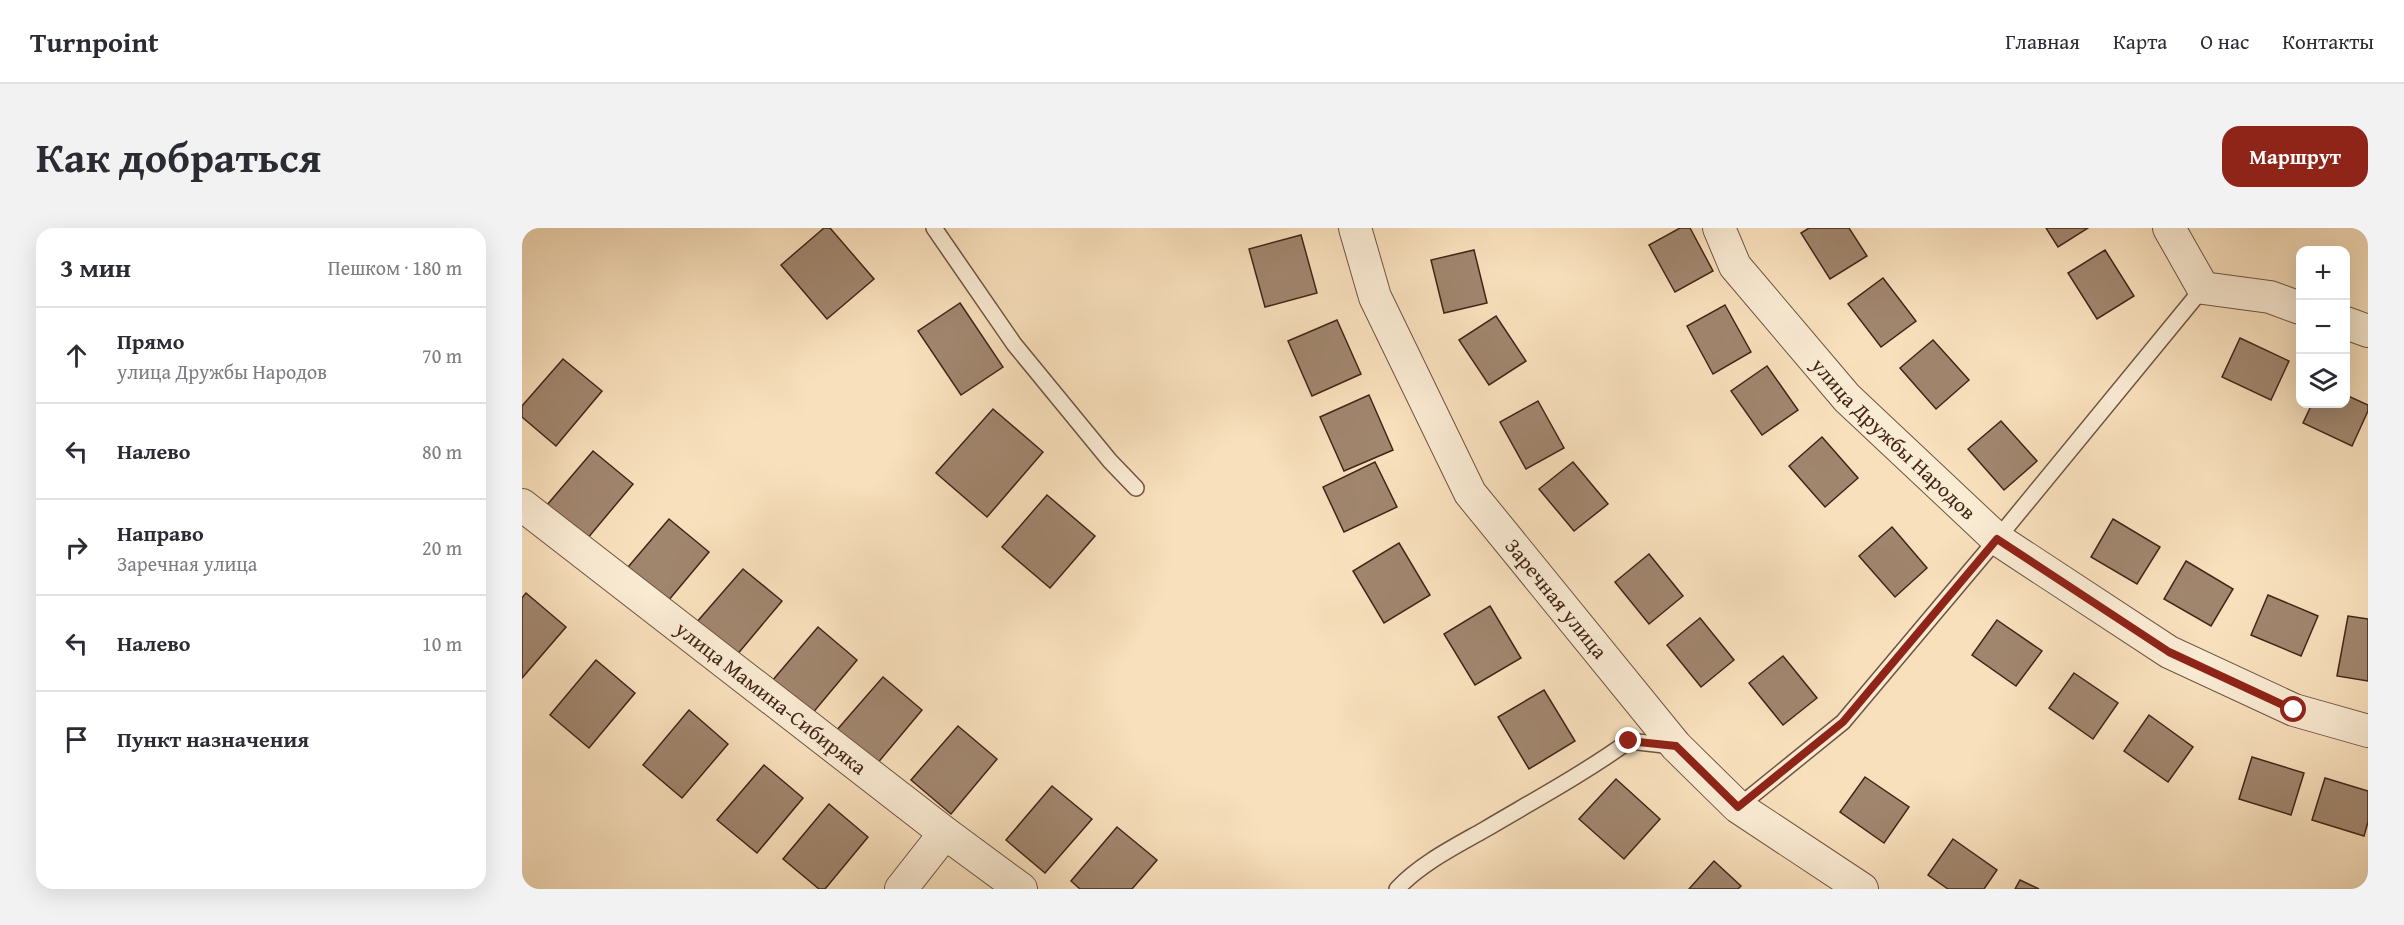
<!DOCTYPE html>
<html lang="ru">
<head>
<meta charset="utf-8">
<style>
	:root { --surface:#fff; --page:#f2f2f3; --text:#2b2b33; --muted:#7c7c81; --line:#e1e1e2; --accent:#8f2418 }
	body { margin:0; font-family:"Gentium Book Plus",serif; background:var(--page); color:var(--text) }
	.controls { position:absolute; right:18px; top:18px; display:grid; overflow:hidden; border-radius:12px; box-shadow:0 6px 24px #0002 }
	.controls button { width:54px; height:54px; display:grid; place-items:center; padding:0; border:0; border-bottom:2px solid var(--line); background:var(--surface); color:var(--text); font:30px sans-serif }
	.stop { position:absolute; width:18px; height:18px; margin:-14px; border:4px solid #8f2418; border-radius:50%; background:#fff }
	.stop.end { background:#8f2418; border-color:#fff; box-shadow:0 2px 6px #0008 }
	.list { margin:0; padding:0; list-style:none }
	h2 { display:flex; justify-content:space-between; align-items:center; height:78px; margin:0; padding:0 24px; font-size:26px }
	h2 small { font-size:20px; font-weight:400; color:var(--muted) }
	.list li { display:grid; grid-template-columns:39px 1fr auto; gap:18px; align-items:center; box-sizing:border-box; height:96px; padding:0 24px; border-top:2px solid var(--line) }
	.list b { display:block; font-size:22px; white-space:nowrap }
	.list p { margin:0; font-size:20px; white-space:nowrap; color:var(--muted) }
	.list em { font-size:20px; font-style:normal; color:var(--muted) }
	.icon { flex:none; width:33px; height:33px; fill:none; stroke:currentColor; stroke-width:2; stroke-linecap:round; stroke-linejoin:round }
	.map { position:relative; flex:none; width:1846px; height:661px; overflow:hidden; border-radius:18px }
	header { display:flex; align-items:center; gap:36px; box-sizing:border-box; height:84px; padding:0 30px; background:var(--surface); border-bottom:2px solid var(--line) }
	header strong { font-size:28px }
	nav { display:flex; gap:33px; margin-inline-start:auto; font-size:21px }
	.intro { display:flex; align-items:center; justify-content:space-between; box-sizing:border-box; height:144px; padding:0 36px }
	h1 { margin:0; font-size:42px }
	.button { padding:15px 27px; border-radius:18px; background:var(--accent); color:#fff; font-size:21px; font-weight:700 }
	main { display:flex; gap:36px; padding:0 36px }
	aside { flex:1; background:var(--surface); border-radius:18px; box-shadow:0 6px 24px #0002 }
	.map>svg:first-child { display:block }
	.building { fill:#a1866e; stroke:#432519; stroke-width:1.5 }
	.lines { fill:none; stroke-linecap:round; stroke-linejoin:round }
	.lane-casing { stroke:#705442; stroke-width:18 }
	.street-casing { stroke:#705442; stroke-width:34 }
	.lane { stroke:#faebd3; stroke-width:15 }
	.street { stroke:#faebd3; stroke-width:32 }
	.route { stroke:#8f2418; stroke-width:8 }
	.labels { text-anchor:middle; stroke-width:5; stroke-linejoin:round; paint-order:stroke }
	.street-label { font-size:21px; fill:#432519; stroke:#faebd3 }
</style>
</head>
<body>
<header>
<strong>Turnpoint</strong>
<nav><a>Главная</a><a>Карта</a><a>О нас</a><a>Контакты</a></nav>
</header>
<div class="intro"><h1>Как добраться</h1><a class="button">Маршрут</a></div>
<main>
<aside>
<h2>3 мин<small>Пешком · 180 m</small></h2>
<ul class="list">
<li><svg class="icon" aria-label="ahead" viewBox="0 0 24 24"><path d="M12 20V5M6 11l6-6 6 6"/></svg><div><b>Прямо</b><p>улица Дружбы Народов</p></div><em>70 m</em></li>
<li><svg class="icon" aria-label="left" viewBox="0 0 24 24"><path d="M17 20v-9H6M10 6l-5 5 5 5"/></svg><div><b>Налево</b></div><em>80 m</em></li>
<li><svg class="icon" aria-label="right" viewBox="0 0 24 24"><path d="M7 20v-9h11M14 6l5 5-5 5"/></svg><div><b>Направо</b><p>Заречная улица</p></div><em>20 m</em></li>
<li><svg class="icon" aria-label="left" viewBox="0 0 24 24"><path d="M17 20v-9H6M10 6l-5 5 5 5"/></svg><div><b>Налево</b></div><em>10 m</em></li>
<li><svg class="icon" aria-label="arrive" viewBox="0 0 24 24"><path d="M6 21V4h12l-3 4 3 4H6"/></svg><div><b>Пункт назначения</b></div></li>
</ul>
</aside>
<div class="map">
<svg width="1846" height="661" viewBox="0 0 1846 661">
	<rect width="100%" height="100%" fill="#f8e0bc"/>
	<filter id="stains"><feTurbulence type="fractalNoise" baseFrequency=".00333" numOctaves="4"/><feColorMatrix values="0 0 0 0 .2 0 0 0 0 .09 0 0 0 0 .02 0 0 0 .5 -.17"/></filter>
	<radialGradient id="worn" r=".72"><stop offset=".6" stop-color="#630" stop-opacity="0"/><stop offset="1" stop-color="#630" stop-opacity=".3"/></radialGradient>
	<g class="building">
		<polygon points="302,0 308,0 352,51 305,91 259,37"/>
		<polygon points="1158,0 1168,0 1191,43 1153,64 1127,17"/>
		<polygon points="1287,0 1327,0 1345,28 1308,51 1279,5"/>
		<polygon points="1524,0 1566,0 1536,19"/>
		<polygon points="779,7 795,65 743,79 727,21"/>
		<polygon points="952,22 965,75 922,85 909,32"/>
		<polygon points="1583,22 1612,68 1575,91 1546,45"/>
		<polygon points="1361,50 1394,93 1359,119 1326,76"/>
		<polygon points="438,75 481,139 439,167 396,103"/>
		<polygon points="1203,77 1229,124 1191,146 1165,98"/>
		<polygon points="974,88 1004,133 967,157 937,112"/>
		<polygon points="815,92 839,146 790,168 766,113"/>
		<polygon points="1718,110 1767,133 1749,172 1700,149"/>
		<polygon points="1411,112 1447,152 1414,181 1378,140"/>
		<polygon points="41,131 80,163 34,218 0,189 0,178"/>
		<polygon points="1245,138 1276,182 1240,207 1209,163"/>
		<polygon points="847,167 871,222 822,243 798,189"/>
		<polygon points="1824,167 1846,177 1846,183 1830,218 1781,195 1790,176 1824,176"/>
		<polygon points="1016,173 1042,220 1004,241 978,194"/>
		<polygon points="471,181 521,224 465,289 414,245"/>
		<polygon points="1479,193 1515,233 1482,262 1446,221"/>
		<polygon points="1300,209 1336,250 1303,279 1267,238"/>
		<polygon points="71,223 111,256 65,311 25,277"/>
		<polygon points="853,234 875,279 822,304 801,259"/>
		<polygon points="1051,234 1086,276 1052,303 1017,261"/>
		<polygon points="525,267 573,308 528,360 480,319"/>
		<polygon points="147,291 187,324 141,379 101,345"/>
		<polygon points="1591,291 1638,319 1615,356 1569,329"/>
		<polygon points="1370,299 1405,340 1373,369 1337,328"/>
		<polygon points="877,315 908,367 862,395 831,343"/>
		<polygon points="1127,326 1161,368 1127,396 1093,354"/>
		<polygon points="1664,333 1711,361 1689,398 1642,371"/>
		<polygon points="221,341 260,373 214,428 174,395"/>
		<polygon points="4,365 44,399 0,450 0,370"/>
		<polygon points="1746,367 1796,388 1779,428 1729,407"/>
		<polygon points="968,378 999,430 953,457 922,406"/>
		<polygon points="1826,388 1846,391 1846,453 1815,448"/>
		<polygon points="1178,390 1212,432 1179,459 1145,417"/>
		<polygon points="1475,392 1520,423 1494,458 1450,427"/>
		<polygon points="296,399 335,432 289,487 250,453"/>
		<polygon points="1261,428 1295,470 1261,497 1227,455"/>
		<polygon points="74,432 113,465 67,520 28,487"/>
		<polygon points="1552,445 1596,475 1571,511 1527,480"/>
		<polygon points="361,449 400,482 354,537 314,503"/>
		<polygon points="1022,462 1053,513 1007,541 976,489"/>
		<polygon points="167,482 206,516 160,570 121,537"/>
		<polygon points="1627,487 1671,519 1646,554 1602,523"/>
		<polygon points="436,498 475,531 429,586 389,552"/>
		<polygon points="1730,529 1782,545 1769,587 1717,571"/>
		<polygon points="242,537 281,570 235,625 195,592"/>
		<polygon points="1343,549 1387,579 1362,615 1318,584"/>
		<polygon points="1803,550 1846,563 1846,594 1842,608 1790,592"/>
		<polygon points="1094,551 1138,591 1102,631 1057,591"/>
		<polygon points="530,558 570,591 523,645 484,612"/>
		<polygon points="307,576 346,609 303,661 297,661 261,631"/>
		<polygon points="595,599 635,632 610,661 558,661 549,653"/>
		<polygon points="1431,611 1475,642 1462,661 1426,661 1406,647"/>
		<polygon points="1192,633 1219,658 1216,661 1167,661"/>
		<polygon points="1498,652 1517,661 1493,661"/>
	</g>
	<g class="lines">
		<defs>
			<g id="lane">
				<polyline points="412,0 492,116 588,233 614,260"/>
				<polyline points="1216,579 1321,494 1475,311 1681,60"/>
				<path d="M875,661C898,636 932,619 962,602C1011,573 1061,546 1107,513L1151,518"/>
			</g>
			<g id="street">
				<path id="s1" d="M833,0L853,69L948,265L1154,518L1216,579L1340,661"/>
				<path id="s2" d="M1197,0L1213,38L1325,170L1475,311L1647,424L1772,482L1846,503"/>
				<polyline points="1647,0 1681,60 1748,69 1778,80"/>
				<polyline points="1824,95 1846,103"/>
				<path id="s3" d="M0,277L423,605L499,661"/>
				<polyline points="379,661 423,605"/>
			</g>
		</defs>
		<use href="#lane" class="lane-casing"/>
		<use href="#street" class="street-casing"/>
		<use href="#lane" class="lane"/>
		<use href="#street" class="street"/>
	</g>
	<g class="lines">
		<polyline class="route" points="1107,513 1154,518 1216,579 1321,494 1475,311 1647,424 1772,482"/>
	</g>
	<g class="labels">
		<g class="street-label">
			<text dy="7" stroke="none"><textPath href="#s2" startOffset="276">улица Дружбы Народов</textPath></text>
			<text dy="7" stroke="none"><textPath href="#s1" startOffset="426">Заречная улица</textPath></text>
			<text dy="7" stroke="none"><textPath href="#s3" startOffset="315">улица Мамина-Сибиряка</textPath></text>
		</g>
	</g>
	<rect width="100%" height="100%" filter="url(#stains)"/>
	<rect width="100%" height="100%" fill="url(#worn)"/>
</svg>
<div class="controls">
<button>+</button>
<button>−</button>
<button><svg class="icon" aria-label="layers" viewBox="0 0 24 24"><path d="M12 4l9 5-9 5-9-5zM3 14l9 5 9-5"/></svg></button>
</div>
<div class="stop" style="left:1772px;top:482px"></div>
<div class="stop end" style="left:1107px;top:513px"></div>
</div>
</main>
</body>
</html>
